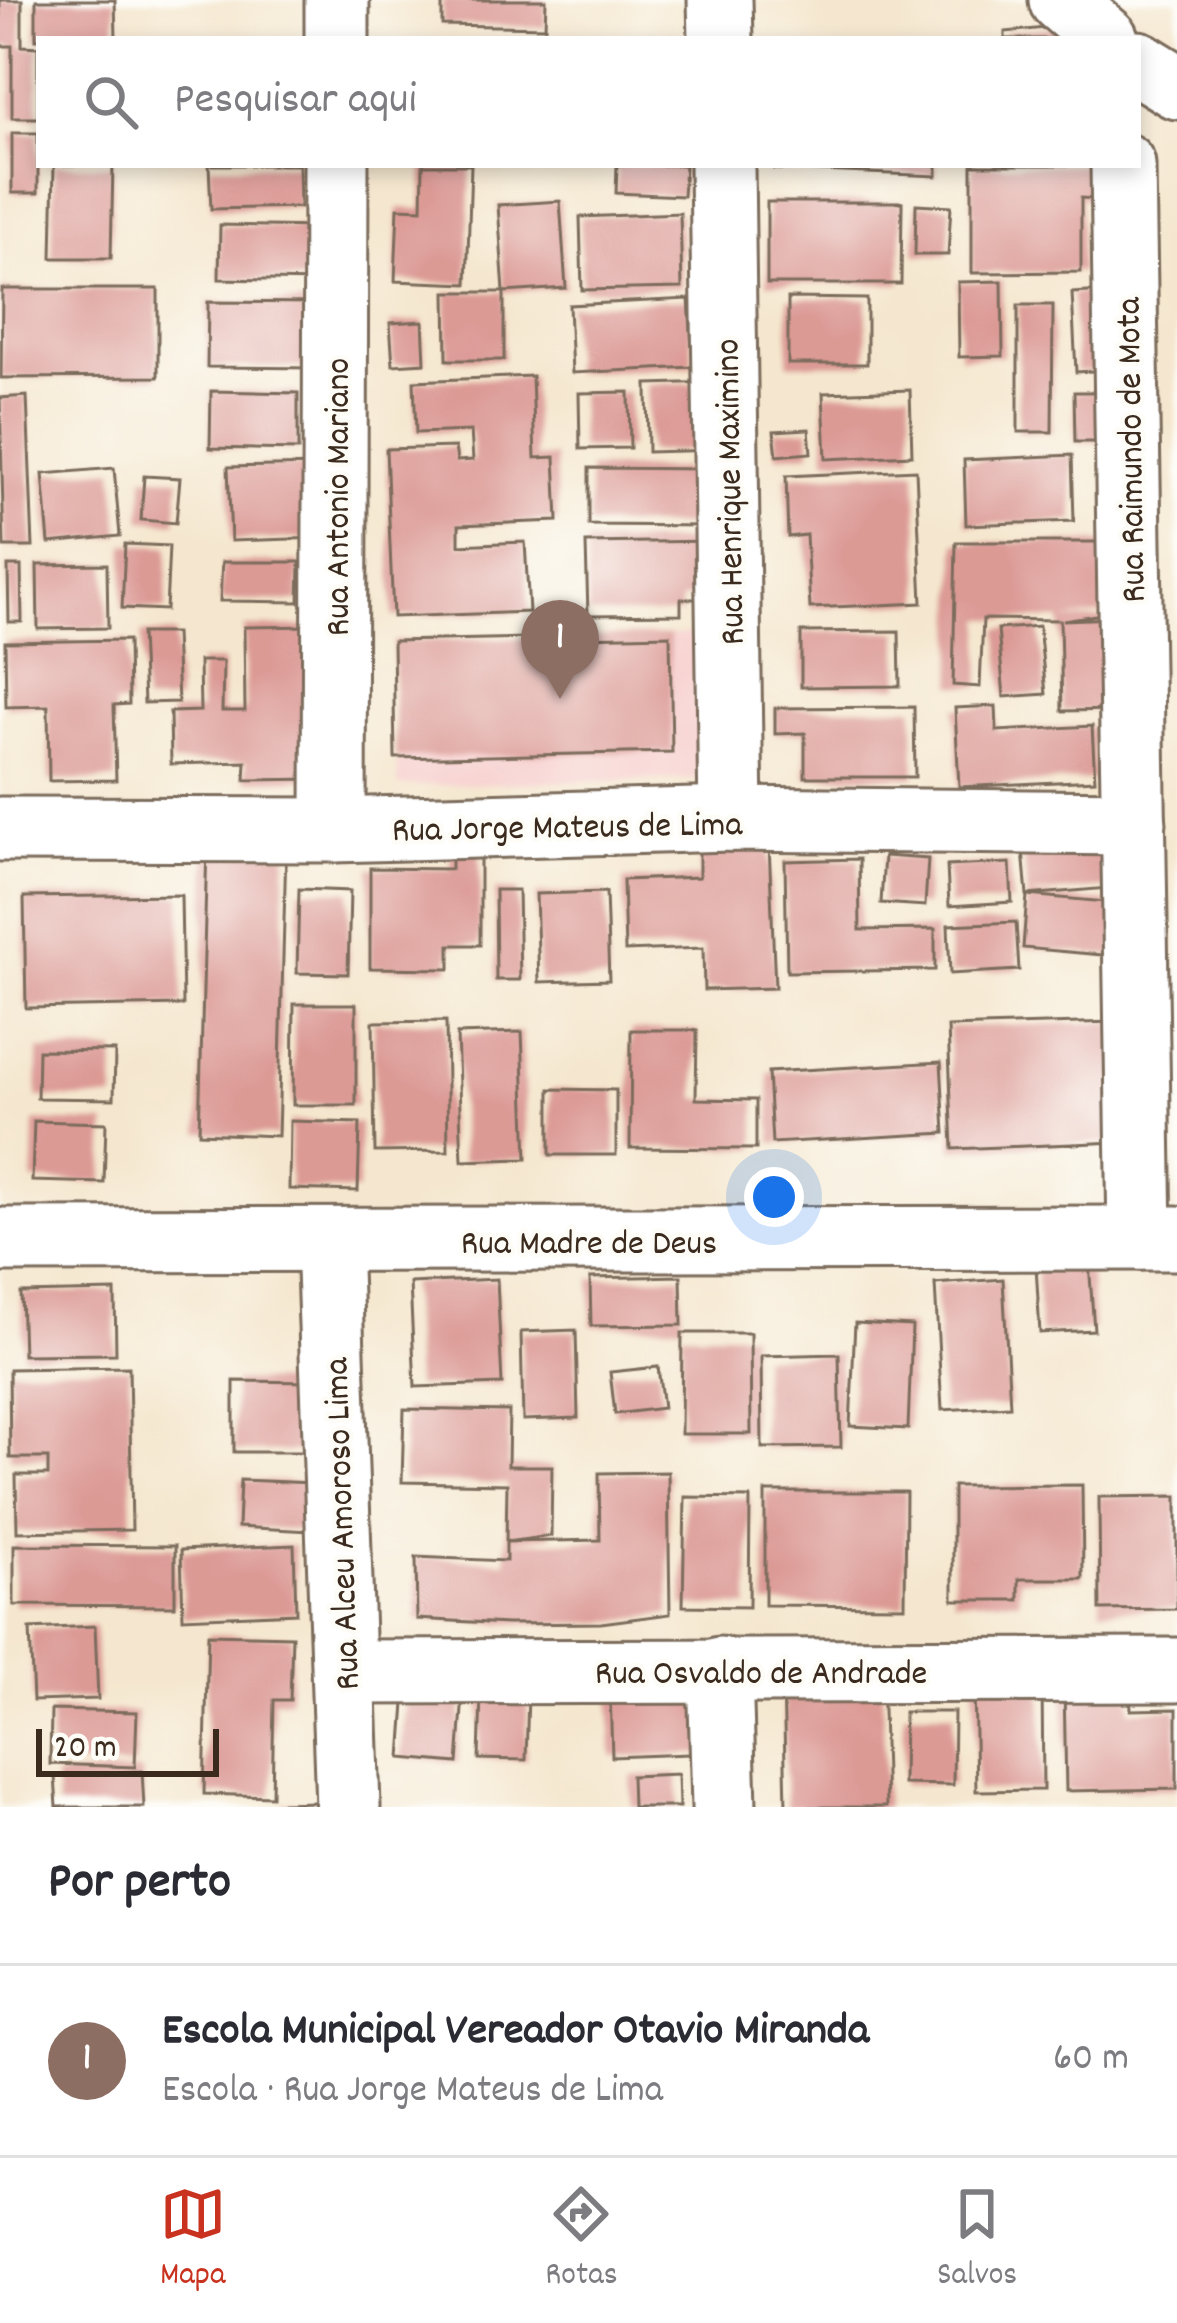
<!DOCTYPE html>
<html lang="pt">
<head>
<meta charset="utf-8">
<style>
	:root { --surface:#fff; --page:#f2f2f3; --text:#2b2b33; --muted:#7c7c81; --line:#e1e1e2; --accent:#c8321e }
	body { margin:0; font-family:Dekko,sans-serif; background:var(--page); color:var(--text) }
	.scale { position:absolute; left:36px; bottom:30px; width:183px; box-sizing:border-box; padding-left:12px; border:6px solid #3b2a1e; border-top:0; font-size:33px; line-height:42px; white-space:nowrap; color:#3b2a1e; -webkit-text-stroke:9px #fdfcf7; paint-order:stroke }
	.you { position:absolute; left:774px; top:1197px; width:42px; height:42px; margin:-30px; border:9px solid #fff; border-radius:50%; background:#1a73e8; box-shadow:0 0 0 18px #1a73e833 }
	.badge { display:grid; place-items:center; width:78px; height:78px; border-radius:50%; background:var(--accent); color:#fff; font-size:39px; font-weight:700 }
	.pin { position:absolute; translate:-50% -99px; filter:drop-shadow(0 3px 6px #0008) }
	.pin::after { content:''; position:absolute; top:63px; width:42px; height:36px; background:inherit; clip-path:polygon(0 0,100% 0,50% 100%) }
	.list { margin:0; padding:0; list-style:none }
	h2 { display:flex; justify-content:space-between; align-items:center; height:156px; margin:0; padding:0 48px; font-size:51px }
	h2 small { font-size:39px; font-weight:400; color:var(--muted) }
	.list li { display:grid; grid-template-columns:78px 1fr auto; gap:36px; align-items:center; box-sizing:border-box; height:192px; padding:0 48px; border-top:3px solid var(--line) }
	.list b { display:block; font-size:45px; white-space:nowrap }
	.list p { margin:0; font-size:39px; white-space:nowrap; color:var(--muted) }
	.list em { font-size:39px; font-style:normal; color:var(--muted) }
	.icon { flex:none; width:66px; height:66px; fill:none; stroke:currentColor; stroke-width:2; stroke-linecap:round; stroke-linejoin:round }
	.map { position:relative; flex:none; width:1177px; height:1807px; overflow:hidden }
	.search { position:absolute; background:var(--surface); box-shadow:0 6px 18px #0003; left:36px; right:36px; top:36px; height:132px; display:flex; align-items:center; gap:30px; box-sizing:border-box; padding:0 42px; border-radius:0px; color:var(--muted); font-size:45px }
	.sheet { height:348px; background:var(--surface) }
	nav { display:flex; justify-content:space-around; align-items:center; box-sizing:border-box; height:168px; border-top:3px solid var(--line); background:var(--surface); font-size:33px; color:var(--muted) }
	nav a { display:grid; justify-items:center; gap:6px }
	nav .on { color:var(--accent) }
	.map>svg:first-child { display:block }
	.built { fill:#f7d0cf }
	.building { fill:#dc9a95 }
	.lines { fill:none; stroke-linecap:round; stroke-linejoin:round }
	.street-casing { stroke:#7c6c5c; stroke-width:69 }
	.street { stroke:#fff; stroke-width:63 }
	.labels { text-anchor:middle; stroke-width:9; stroke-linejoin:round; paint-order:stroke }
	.street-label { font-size:36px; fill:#3b2a1e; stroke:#fdfcf7 }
</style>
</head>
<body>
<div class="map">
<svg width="1177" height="1807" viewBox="0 0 1177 1807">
	<rect width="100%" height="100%" fill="#fdfcf7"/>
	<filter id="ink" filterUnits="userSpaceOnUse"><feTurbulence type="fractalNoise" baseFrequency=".00833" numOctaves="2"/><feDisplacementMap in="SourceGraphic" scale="24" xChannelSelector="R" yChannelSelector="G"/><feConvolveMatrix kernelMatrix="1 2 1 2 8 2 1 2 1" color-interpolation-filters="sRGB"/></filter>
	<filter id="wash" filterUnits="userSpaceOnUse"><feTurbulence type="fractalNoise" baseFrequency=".004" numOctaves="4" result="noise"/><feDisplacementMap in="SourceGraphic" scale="48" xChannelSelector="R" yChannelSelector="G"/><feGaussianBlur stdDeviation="2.7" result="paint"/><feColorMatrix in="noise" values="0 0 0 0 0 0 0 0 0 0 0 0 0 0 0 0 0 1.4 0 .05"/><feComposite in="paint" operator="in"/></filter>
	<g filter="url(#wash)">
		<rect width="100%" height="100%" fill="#f5e7cf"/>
		<polygon class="built" points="724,634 726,778 398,786 393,641"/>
		<g id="blocks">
			<g class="building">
				<polygon points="0,0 22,0 22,46 38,47 38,118 12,118 12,46 0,46"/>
				<polygon points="36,0 115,0 116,38 36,39"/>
				<polygon points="442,0 546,0 545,27 442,25"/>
				<polygon points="1065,26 1064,39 1005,39 1005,32"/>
				<rect x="12" y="133" width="26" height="60"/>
				<polygon points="54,165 113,165 111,258 52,258"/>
				<polygon points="209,165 299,165 300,207 211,209"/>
				<polygon points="423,165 471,165 467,284 395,281 398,208 422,209"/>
				<polygon points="617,165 685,165 683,196 616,193"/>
				<polygon points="774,165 937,165 937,176 774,169"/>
				<polygon points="972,165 1098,165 1097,199 1081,198 1081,272 972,273"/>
				<polygon points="560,201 566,288 504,292 498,205"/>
				<polygon points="767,202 902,202 901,284 767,284"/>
				<polygon points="916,204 951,206 948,255 915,255"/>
				<polygon points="680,213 682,288 582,290 580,217"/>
				<polygon points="220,225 317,227 317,281 219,279"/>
				<polygon points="1002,281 1003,356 959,357 958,282"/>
				<polygon points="2,289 158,289 158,377 1,378"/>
				<polygon points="1106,291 1109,370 1076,372 1072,293"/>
				<polygon points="446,292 504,292 504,360 447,360"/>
				<polygon points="788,298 867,299 867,364 788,364"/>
				<polygon points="689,299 693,367 572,373 569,305"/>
				<polygon points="208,302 316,303 315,368 207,367"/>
				<polygon points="1018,305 1053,305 1052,432 1018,432"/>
				<polygon points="423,321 425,363 393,365 390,323"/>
				<polygon points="532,376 535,458 555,457 558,521 459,525 459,545 525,542 529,612 393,617 386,449 455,447 457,461 473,460 471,431 416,433 414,381"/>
				<polygon points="717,382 718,450 648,452 647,384"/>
				<polygon points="910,390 912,455 826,459 823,393"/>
				<polygon points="211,391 298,393 298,450 210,448"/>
				<polygon points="629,392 630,448 580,449 579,393"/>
				<polygon points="1074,392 1109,392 1110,442 1075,442"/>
				<polygon points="27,396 33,547 4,547 0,398"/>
				<polygon points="809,429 811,453 777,456 774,431"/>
				<polygon points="1072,455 1074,521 966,525 964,460"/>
				<polygon points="317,465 320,538 231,541 228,467"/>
				<polygon points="114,468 120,536 49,543 43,474"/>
				<polygon points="589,468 711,469 710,526 589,525"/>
				<polygon points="916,470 922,603 810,608 806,535 788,537 786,476"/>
				<polygon points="144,476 180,478 176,523 141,520"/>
				<polygon points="714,541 715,599 681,599 681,614 588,615 586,543"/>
				<polygon points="956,542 1115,542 1116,612 1063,620 1116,618 1118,710 1062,711 1060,620 983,619 980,687 953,685"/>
				<polygon points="125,544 169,546 166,610 122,608"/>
				<polygon points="222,562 300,562 299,602 220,601"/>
				<polygon points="107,564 108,628 38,629 37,565"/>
				<polygon points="8,566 21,566 22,622 9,622"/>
				<polygon points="320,626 321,779 245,780 246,762 171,764 170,712 200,711 199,661 223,661 222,711 245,711 244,627"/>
				<polygon points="1039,626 1046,694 1004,697 998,629"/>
				<polygon points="899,631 900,686 801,687 801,632"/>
				<polygon points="141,633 175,633 178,702 144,703"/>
				<polygon points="670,635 672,752 395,758 393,641"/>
				<polygon points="128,640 129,704 114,705 116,780 49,781 48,706 6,707 5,642"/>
				<polygon points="996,706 997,731 1092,726 1095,780 959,787 955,708"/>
				<polygon points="914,707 915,777 805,777 805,733 775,734 775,708"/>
				<polygon points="1104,832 1109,888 1027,895 1118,903 1114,956 1023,948 1027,895 1022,839"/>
				<polygon points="769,844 775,988 704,990 703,948 625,951 623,880 699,877 699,846"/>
				<polygon points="207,846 286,849 278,1136 199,1133"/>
				<polygon points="451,850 480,850 480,945 450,945 450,969 370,968 370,868 451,869"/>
				<polygon points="884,856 928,859 925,906 881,903"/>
				<polygon points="859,859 860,930 935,929 935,970 787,972 785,861"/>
				<polygon points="1010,863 1012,902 949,906 947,866"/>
				<polygon points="299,889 350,891 348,974 297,973"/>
				<polygon points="495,890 518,890 520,980 496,980"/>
				<polygon points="606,892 609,980 539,982 536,894"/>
				<polygon points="181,895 183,1005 26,1008 24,897"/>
				<polygon points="1016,922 1019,970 950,974 948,925"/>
				<polygon points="294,1004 356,1004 356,1105 293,1105"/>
				<polygon points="446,1021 448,1151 375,1152 373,1022"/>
				<polygon points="1114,1022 1118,1142 953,1149 948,1027"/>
				<polygon points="631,1030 697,1030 696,1099 756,1100 756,1149 630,1148"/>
				<polygon points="522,1032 527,1159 462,1161 457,1034"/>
				<polygon points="38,1050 115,1051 114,1099 37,1098"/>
				<polygon points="941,1062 945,1133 772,1143 768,1072"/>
				<polygon points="550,1089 616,1090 616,1155 550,1155"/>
				<polygon points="34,1121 106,1123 104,1183 32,1181"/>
				<polygon points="290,1121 360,1123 358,1191 289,1189"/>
				<polygon points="1089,1262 1094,1330 1040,1333 1036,1266"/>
				<polygon points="681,1276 682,1325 591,1326 590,1278"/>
				<polygon points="497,1279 502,1384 415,1387 410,1283"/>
				<polygon points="1003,1279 1010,1406 942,1410 935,1284"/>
				<polygon points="115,1291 116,1354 23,1355 21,1293"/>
				<polygon points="855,1323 912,1326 908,1429 850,1426"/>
				<polygon points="576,1330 578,1418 523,1420 521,1332"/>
				<polygon points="682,1333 750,1333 751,1434 681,1434"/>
				<polygon points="839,1354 841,1447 762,1448 761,1356"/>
				<polygon points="129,1367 132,1530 17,1532 16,1475 48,1475 48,1458 10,1458 9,1369"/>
				<polygon points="658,1367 663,1408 615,1414 610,1372"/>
				<polygon points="234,1381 311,1382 310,1452 234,1452"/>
				<polygon points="404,1409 509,1411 508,1466 552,1466 551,1536 506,1542 600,1540 599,1473 668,1472 670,1614 601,1623 507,1624 417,1619 416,1557 506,1561 506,1542 507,1484 402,1482"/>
				<polygon points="240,1480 313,1483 310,1531 238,1527"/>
				<polygon points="1082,1485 1083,1579 1019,1579 1019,1600 953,1600 953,1486"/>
				<polygon points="765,1492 906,1492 905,1606 765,1605"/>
				<polygon points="1177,1496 1177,1609 1100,1610 1099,1497"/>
				<polygon points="685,1497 750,1498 749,1607 683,1606"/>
				<polygon points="14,1545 175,1546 175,1606 14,1605"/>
				<polygon points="294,1545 296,1613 183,1618 181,1550"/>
				<polygon points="95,1626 98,1699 33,1701 30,1629"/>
				<polygon points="208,1634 292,1636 290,1700 274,1700 272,1796 204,1794"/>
				<polygon points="407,1676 464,1681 458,1763 401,1758"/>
				<polygon points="882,1678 886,1807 786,1807 783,1681"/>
				<polygon points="1042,1682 1043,1790 976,1791 974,1683"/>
				<polygon points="1130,1685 1131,1710 1177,1709 1177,1789 1066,1791 1064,1686"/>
				<polygon points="712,1686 715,1753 612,1757 610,1691"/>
				<polygon points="481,1694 528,1695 526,1760 479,1759"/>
				<polygon points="51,1710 137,1712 135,1767 50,1764"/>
				<polygon points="904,1712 954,1712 953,1785 903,1784"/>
				<polygon points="142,1771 144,1807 57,1807 55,1776"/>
				<polygon points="678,1774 679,1807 632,1807 631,1776"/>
				<polygon points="315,1802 315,1807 283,1807 283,1803"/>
			</g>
		</g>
	</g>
	<g filter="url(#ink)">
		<use href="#blocks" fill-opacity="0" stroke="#7c6c5c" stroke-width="3"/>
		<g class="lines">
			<defs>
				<g id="street">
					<polyline points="720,0 721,39"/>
					<polyline points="1061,0 1106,39"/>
					<polyline points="337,39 337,0"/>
					<polyline points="1138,63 1177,87"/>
					<polyline points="722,165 731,819"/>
					<polyline points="1123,165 1140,1238"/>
					<polyline points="0,829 334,830 731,819 1134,823"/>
					<polyline points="334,830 336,165"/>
					<polyline points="0,1240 1177,1238"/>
					<polyline points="328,1240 348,1807"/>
					<polyline points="720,1669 724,1807"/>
					<polyline points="344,1672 1177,1670"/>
				</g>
			</defs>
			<use href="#street" class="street-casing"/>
			<use href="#street" class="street"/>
		</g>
	</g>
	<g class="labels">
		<g class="street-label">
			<text transform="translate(1128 450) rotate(-91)" y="13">Rua Raimundo de Mota</text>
			<text transform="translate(727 492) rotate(-91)" y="13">Rua Henrique Maximino</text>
			<text transform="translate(335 497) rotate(-90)" y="13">Rua Antonio Mariano</text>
			<text transform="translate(567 824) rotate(-1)" y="13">Rua Jorge Mateus de Lima</text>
			<text x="589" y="1253">Rua Madre de Deus</text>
			<text transform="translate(339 1524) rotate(-92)" y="13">Rua Alceu Amoroso Lima</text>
			<text x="761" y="1683">Rua Osvaldo de Andrade</text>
		</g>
	</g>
</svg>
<div class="scale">20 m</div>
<div class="you"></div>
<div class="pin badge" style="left:560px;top:699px;background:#8d6e63">1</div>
<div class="search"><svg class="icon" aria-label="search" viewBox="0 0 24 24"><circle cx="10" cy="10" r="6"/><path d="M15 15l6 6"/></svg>Pesquisar aqui</div>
</div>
<section class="sheet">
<h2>Por perto<small></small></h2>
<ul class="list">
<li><span class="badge" style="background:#8d6e63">1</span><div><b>Escola Municipal Vereador Otavio Miranda</b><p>Escola · Rua Jorge Mateus de Lima</p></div><em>60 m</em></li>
</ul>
</section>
<nav>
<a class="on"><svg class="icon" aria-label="map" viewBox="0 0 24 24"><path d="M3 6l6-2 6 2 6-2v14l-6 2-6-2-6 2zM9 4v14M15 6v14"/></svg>Mapa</a>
<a><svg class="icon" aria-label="directions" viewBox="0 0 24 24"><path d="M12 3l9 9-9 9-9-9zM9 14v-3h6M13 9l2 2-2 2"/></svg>Rotas</a>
<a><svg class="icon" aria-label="saved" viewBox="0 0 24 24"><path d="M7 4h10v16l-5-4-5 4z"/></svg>Salvos</a>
</nav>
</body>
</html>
